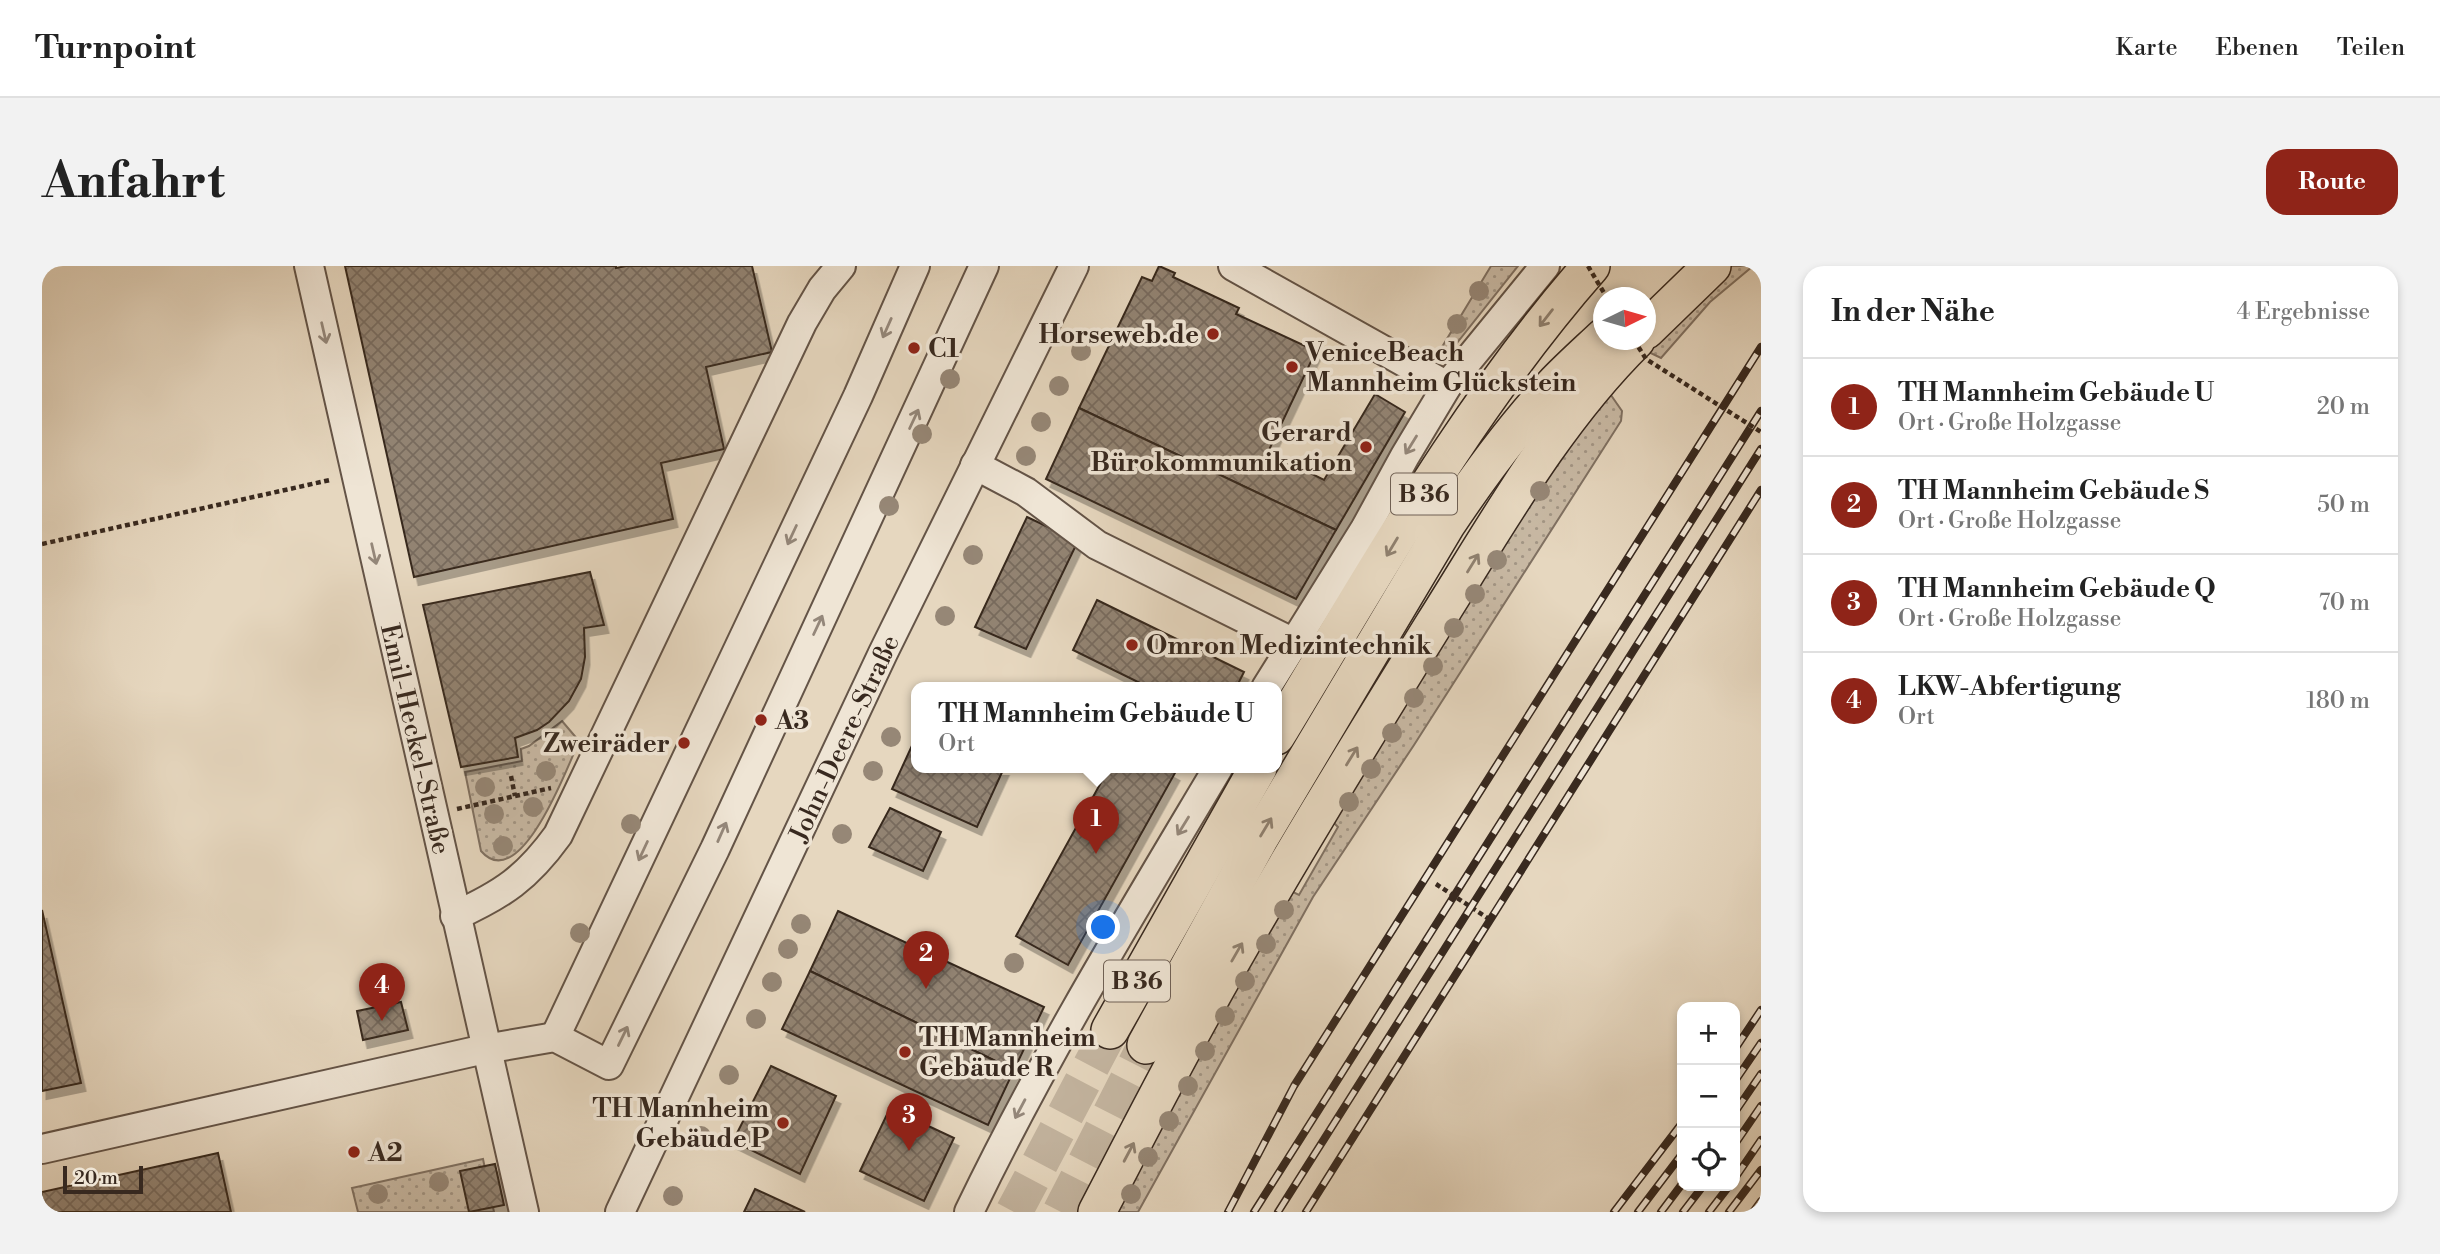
<!DOCTYPE html>
<html lang="de">
<head>
<meta charset="utf-8">
<style>
	:root { --surface:#fff; --page:#f2f2f2; --text:#222; --muted:#767676; --line:#e0e0e0; --accent:#8f2418 }
	body { margin:0; font-family:"Libre Bodoni",serif; background:var(--page); color:var(--text) }
	.controls { position:absolute; right:21px; bottom:21px; display:grid; overflow:hidden; border-radius:14px; box-shadow:0 4px 10px #0003 }
	.controls button { width:63px; height:63px; display:grid; place-items:center; padding:0; border:0; border-bottom:2px solid var(--line); background:var(--surface); color:var(--text); font:35px sans-serif }
	.compass { position:absolute; left:1551px; top:21px; width:63px; height:63px; border-radius:50%; background:var(--surface); box-shadow:0 4px 10px #0003; rotate:85deg }
	.scale { position:absolute; left:21px; bottom:18px; width:80px; box-sizing:border-box; padding-left:7px; border:4px solid #38291f; border-top:0; font-size:19px; line-height:24px; white-space:nowrap; color:#38291f; -webkit-text-stroke:5px #efe5d5; paint-order:stroke }
	.you { position:absolute; left:1062px; top:662px; width:24px; height:24px; margin:-18px; border:5px solid #fff; border-radius:50%; background:#1a73e8; box-shadow:0 0 0 10px #1a73e833 }
	.badge { display:grid; place-items:center; width:46px; height:46px; border-radius:50%; background:var(--accent); color:#fff; font-size:23px; font-weight:700 }
	.pin { position:absolute; translate:-50% -58px; filter:drop-shadow(0 2px 4px #0008) }
	.pin::after { content:''; position:absolute; top:37px; width:24px; height:21px; background:inherit; clip-path:polygon(0 0,100% 0,50% 100%) }
	.popup { position:absolute; left:869px; top:416px; width:371px; height:91px; box-sizing:border-box; display:grid; place-content:center; border-radius:14px; background:var(--surface); filter:drop-shadow(0 2px 5px #0005); font-size:23px; white-space:nowrap; color:var(--muted) }
	.popup b { font-size:26px; color:var(--text) }
	.popup::after { content:''; position:absolute; left:50%; top:100%; margin-left:-14px; border:14px solid transparent; border-top-color:var(--surface) }
	.list { margin:0; padding:0; list-style:none }
	h2 { display:flex; justify-content:space-between; align-items:center; height:91px; margin:0; padding:0 28px; font-size:30px }
	h2 small { font-size:23px; font-weight:400; color:var(--muted) }
	.list li { display:grid; grid-template-columns:46px 1fr auto; gap:21px; align-items:center; box-sizing:border-box; height:98px; padding:0 28px; border-top:2px solid var(--line) }
	.list b { display:block; font-size:26px; white-space:nowrap }
	.list p { margin:0; font-size:23px; white-space:nowrap; color:var(--muted) }
	.list em { font-size:23px; font-style:normal; color:var(--muted) }
	.icon { flex:none; width:38px; height:38px; fill:none; stroke:currentColor; stroke-width:2; stroke-linecap:round; stroke-linejoin:round }
	.map { position:relative; flex:none; width:1719px; height:946px; overflow:hidden; border-radius:21px }
	header { display:flex; align-items:center; gap:42px; box-sizing:border-box; height:98px; padding:0 35px; background:var(--surface); border-bottom:2px solid var(--line) }
	header strong { font-size:33px }
	nav { display:flex; gap:38px; margin-inline-start:auto; font-size:24px }
	.intro { display:flex; align-items:center; justify-content:space-between; box-sizing:border-box; height:168px; padding:0 42px }
	h1 { margin:0; font-size:49px }
	.button { padding:18px 32px; border-radius:21px; background:var(--accent); color:#fff; font-size:24px; font-weight:700 }
	main { display:flex; gap:42px; padding:0 42px }
	aside { flex:1; background:var(--surface); border-radius:21px; box-shadow:0 4px 10px #0003 }
	.map>svg:first-child { display:block }
	.grass { fill:url(#grass-dots); stroke:#807162; stroke-width:2 }
	.building { fill:url(#building-cross-hatch); stroke:#38291f; stroke-width:2; filter:url(#shadow) }
	.lines { fill:none; stroke-linecap:round; stroke-linejoin:round }
	.major-tunnel { stroke:#c3b49f; stroke-width:37; stroke-dasharray:37 18; stroke-linecap:butt }
	.minor-casing { stroke:#645447; stroke-width:32 }
	.major-casing { stroke:#38291f; stroke-width:40 }
	.path { stroke:#38291f; stroke-width:4.5; stroke-dasharray:5 3.5; stroke-linecap:butt }
	.minor { stroke:#efe5d5; stroke-width:28 }
	.major { stroke:#e6d7bf; stroke-width:37 }
	.rail-casing { stroke:#38291f; stroke-width:8 }
	.rail { stroke:#efe5d5; stroke-width:5; stroke-dasharray:16; stroke-linecap:butt }
	.path-bridge { stroke:#38291f; stroke-width:4.5; stroke-dasharray:5 3.5; stroke-linecap:butt }
	.tree { fill:#968776 }
	.oneway { stroke:#8f806f }
	.oneway2 { stroke:#94877a }
	.poi-dot { fill:#8f2418; stroke:#efe5d5; stroke-width:2.5 }
	.labels { text-anchor:middle; stroke-width:7; stroke-linejoin:round; paint-order:stroke }
	.shield { fill:#efe5d5; stroke:#6f6156; stroke-width:2 }
	.shield-label { font-size:24px; font-weight:bold; fill:#38291f }
	.poi-label { font-size:26px; font-weight:bold; fill:#38291f; stroke:#efe5d5; text-anchor:start }
	.street-label { font-size:26px; fill:#38291f; stroke:#efe5d5 }
</style>
</head>
<body>
<header>
<strong>Turnpoint</strong>
<nav><a>Karte</a><a>Ebenen</a><a>Teilen</a></nav>
</header>
<div class="intro"><h1>Anfahrt</h1><a class="button">Route</a></div>
<main>
<div class="map">
<svg width="1719" height="946" viewBox="0 0 1719 946">
	<defs>
		<pattern id="grass-dots" width="8" height="8" patternUnits="userSpaceOnUse" patternTransform="scale(1.75)"><rect width="8" height="8" fill="#c8b9a4"/><path d="M2 2h.1M6 6h.1" fill="none" stroke="#a39685" stroke-width="1.8" stroke-linecap="round"/></pattern>
		<pattern id="building-cross-hatch" width="8" height="8" patternUnits="userSpaceOnUse" patternTransform="scale(1.75)"><rect width="8" height="8" fill="#928372"/><path d="M0 0l8 8M0 8l8-8" fill="none" stroke="#786b5d"/></pattern>
		<filter id="shadow"><feDropShadow dx="4.5" dy="8" stdDeviation="0" flood-color="#0004"/></filter>
	</defs>
	<rect width="100%" height="100%" fill="#e6d7bf"/>
	<filter id="stains"><feTurbulence type="fractalNoise" baseFrequency=".00286" numOctaves="4"/><feColorMatrix values="0 0 0 0 .2 0 0 0 0 .09 0 0 0 0 .02 0 0 0 .5 -.17"/></filter>
	<radialGradient id="worn" r=".72"><stop offset=".6" stop-color="#630" stop-opacity="0"/><stop offset="1" stop-color="#630" stop-opacity=".3"/></radialGradient>
	<g class="grass">
		<polygon points="1449,0 1476,0 1407,87 1397,86"/>
		<polygon points="1683,0 1711,0 1668,36 1619,92 1596,81"/>
		<polygon points="1564,122 1580,145 1579,155 1372,479 1271,631 1096,946 1069,946 1247,624 1257,629 1296,561 1289,554 1391,384"/>
		<path d="M520,455L537,475C526,500 478,630 439,585L423,506L480,495L479,483L487,480Z"/>
		<polygon points="441,893 452,946 316,946 310,922"/>
	</g>
	<g class="building">
		<polygon points="303,0 574,0 574,2 584,0 710,0 730,86 664,101 682,183 619,197 631,253 372,311"/>
		<polygon points="1117,0 1133,7 1131,11 1197,42 1194,48 1274,85 1226,186 1282,214 1333,128 1363,146 1294,264 1037,142 1100,11 1110,15"/>
		<polygon points="1037,142 1294,264 1254,333 1004,213"/>
		<polygon points="985,251 1036,275 984,383 933,361"/>
		<polygon points="548,306 562,359 542,362 543,391 539,413 527,435 507,456 495,464 473,472 476,491 419,501 381,339"/>
		<polygon points="1055,334 1202,406 1194,422 1108,422 1031,384"/>
		<polygon points="874,471 874,502 962,502 935,561 850,523"/>
		<polygon points="1067,502 1124,502 1133,507 1026,699 974,670"/>
		<polygon points="848,542 899,566 881,605 827,581"/>
		<polygon points="0,644 39,817 0,825"/>
		<polygon points="796,645 1002,741 972,804 768,705"/>
		<polygon points="768,705 972,804 946,859 740,763"/>
		<polygon points="359,736 366,764 321,774 315,745"/>
		<polygon points="729,800 794,830 758,908 691,875"/>
		<polygon points="848,842 912,872 882,935 818,905"/>
		<polygon points="176,887 189,946 0,946 0,926"/>
		<polygon points="453,898 462,939 427,946 418,905"/>
		<polygon points="713,923 763,946 702,946"/>
	</g>
	<g class="lines">
		<g class="major-tunnel">
			<polyline points="972,946 1068,764"/>
			<polyline points="1019,946 1104,779"/>
		</g>
		<defs>
			<g id="minor">
				<polyline points="267,0 482,946"/>
				<polyline points="1191,0 1405,120"/>
				<polyline points="933,199 984,226 1055,279 1252,377"/>
				<polyline points="1224,422 1323,263 1363,190 1405,120 1503,0"/>
				<path d="M413,650C461,628 485,612 516,569L760,57L780,23L799,0"/>
				<polyline points="513,771 816,130 873,0"/>
				<polyline points="0,883 443,783 513,771 567,799 673,583 942,0"/>
				<polyline points="578,946 841,387 1032,0"/>
				<path d="M927,946C1001,792 1089,648 1176,502"/>
			</g>
			<g id="major">
				<polyline points="1604,64 1670,0"/>
				<path d="M1234,470C1332,309 1424,142 1549,0"/>
				<polyline points="1068,764 1216,502"/>
				<path d="M1104,779L1217,573L1404,259C1436,211 1471,163 1511,120C1527,103 1545,87 1562,71"/>
				<path d="M1055,946C1091,877 1126,808 1164,740C1236,611 1314,484 1392,358C1454,260 1511,156 1594,74"/>
			</g>
		</defs>
		<use href="#minor" class="minor-casing"/>
		<use href="#major" class="major-casing"/>
		<g class="path">
			<polyline points="0,278 288,214"/>
			<polyline points="469,510 473,530"/>
			<polyline points="415,543 509,522"/>
			<polyline points="1394,618 1447,653"/>
		</g>
		<use href="#minor" class="minor"/>
		<use href="#major" class="major"/>
		<defs>
			<g id="rail">
				<polyline points="1693,783 1719,744"/>
				<polyline points="1693,815 1719,777"/>
				<polyline points="1693,846 1719,808"/>
				<polyline points="1693,878 1719,840"/>
				<polyline points="1693,912 1719,874"/>
				<polyline points="1186,946 1252,820 1719,81"/>
				<polyline points="1212,946 1719,145"/>
				<polyline points="1236,946 1719,183"/>
				<polyline points="1264,946 1719,224"/>
				<polyline points="1572,946 1640,857"/>
				<polyline points="1596,946 1640,888"/>
				<polyline points="1619,946 1640,918"/>
				<polyline points="1641,946 1661,920"/>
				<polyline points="1667,946 1687,920"/>
				<polyline points="1687,946 1719,904"/>
				<polyline points="1711,946 1719,935"/>
			</g>
		</defs>
		<use href="#rail" class="rail-casing"/>
		<use href="#rail" class="rail"/>
		<g class="path-bridge">
			<polyline points="1546,0 1565,32"/>
			<polyline points="1592,74 1604,93 1719,166"/>
		</g>
	</g>
	<g class="tree">
		<circle cx="1437" cy="25" r="10"/>
		<circle cx="1415" cy="58" r="10"/>
		<circle cx="1039" cy="85" r="10"/>
		<circle cx="908" cy="113" r="10"/>
		<circle cx="1017" cy="120" r="10"/>
		<circle cx="999" cy="156" r="10"/>
		<circle cx="880" cy="168" r="10"/>
		<circle cx="984" cy="190" r="10"/>
		<circle cx="1498" cy="225" r="10"/>
		<circle cx="847" cy="240" r="10"/>
		<circle cx="931" cy="289" r="10"/>
		<circle cx="1455" cy="294" r="10"/>
		<circle cx="1433" cy="328" r="10"/>
		<circle cx="903" cy="350" r="10"/>
		<circle cx="1412" cy="362" r="10"/>
		<circle cx="1391" cy="400" r="10"/>
		<circle cx="1372" cy="432" r="10"/>
		<circle cx="1350" cy="467" r="10"/>
		<circle cx="849" cy="471" r="10"/>
		<circle cx="1329" cy="503" r="10"/>
		<circle cx="504" cy="505" r="10"/>
		<circle cx="831" cy="505" r="10"/>
		<circle cx="443" cy="521" r="10"/>
		<circle cx="1307" cy="536" r="10"/>
		<circle cx="491" cy="541" r="10"/>
		<circle cx="452" cy="548" r="10"/>
		<circle cx="589" cy="558" r="10"/>
		<circle cx="800" cy="568" r="10"/>
		<circle cx="461" cy="580" r="10"/>
		<circle cx="1242" cy="644" r="10"/>
		<circle cx="759" cy="658" r="10"/>
		<circle cx="538" cy="667" r="10"/>
		<circle cx="1224" cy="678" r="10"/>
		<circle cx="746" cy="683" r="10"/>
		<circle cx="972" cy="697" r="10"/>
		<circle cx="1203" cy="715" r="10"/>
		<circle cx="730" cy="716" r="10"/>
		<circle cx="1183" cy="750" r="10"/>
		<circle cx="714" cy="753" r="10"/>
		<circle cx="1163" cy="785" r="10"/>
		<circle cx="687" cy="809" r="10"/>
		<circle cx="1146" cy="820" r="10"/>
		<circle cx="1127" cy="855" r="10"/>
		<circle cx="659" cy="870" r="10"/>
		<circle cx="1106" cy="891" r="10"/>
		<circle cx="397" cy="916" r="10"/>
		<circle cx="336" cy="928" r="10"/>
		<circle cx="1089" cy="928" r="10"/>
		<circle cx="631" cy="930" r="10"/>
	</g>
	<defs><path id="oneway-shaft" d="M-6 0H5M1.5-3L5.5 0L1.5 3" fill="none" stroke-width="1.6" stroke-linecap="round" stroke-linejoin="round" transform="scale(1.75)"/></defs>
	<g class="oneway">
		<use href="#oneway-shaft" transform="translate(1504 52) rotate(128)"/>
		<use href="#oneway-shaft" transform="translate(1350 281) rotate(121)"/>
		<use href="#oneway-shaft" transform="translate(1431 297) rotate(-58)"/>
		<use href="#oneway-shaft" transform="translate(1310 490) rotate(-58)"/>
		<use href="#oneway-shaft" transform="translate(1224 561) rotate(-59)"/>
		<use href="#oneway-shaft" transform="translate(1195 686) rotate(-60)"/>
		<use href="#oneway-shaft" transform="translate(1087 886) rotate(-62)"/>
	</g>
	<g class="oneway2">
		<use href="#oneway-shaft" transform="translate(845 62) rotate(114)"/>
		<use href="#oneway-shaft" transform="translate(282 67) rotate(77)"/>
		<use href="#oneway-shaft" transform="translate(872 153) rotate(-65)"/>
		<use href="#oneway-shaft" transform="translate(1369 179) rotate(122)"/>
		<use href="#oneway-shaft" transform="translate(750 269) rotate(115)"/>
		<use href="#oneway-shaft" transform="translate(332 288) rotate(77)"/>
		<use href="#oneway-shaft" transform="translate(776 359) rotate(-65)"/>
		<use href="#oneway-shaft" transform="translate(1141 560) rotate(122)"/>
		<use href="#oneway-shaft" transform="translate(680 566) rotate(-66)"/>
		<use href="#oneway-shaft" transform="translate(601 585) rotate(115)"/>
		<use href="#oneway-shaft" transform="translate(581 770) rotate(-64)"/>
		<use href="#oneway-shaft" transform="translate(978 843) rotate(118)"/>
	</g>
	<g class="poi-dot">
		<circle cx="1171" cy="68" r="7"/>
		<circle cx="872" cy="82" r="7"/>
		<circle cx="1250" cy="101" r="7"/>
		<circle cx="1324" cy="181" r="7"/>
		<circle cx="1090" cy="379" r="7"/>
		<circle cx="719" cy="454" r="7"/>
		<circle cx="642" cy="477" r="7"/>
		<circle cx="863" cy="786" r="7"/>
		<circle cx="741" cy="857" r="7"/>
		<circle cx="312" cy="886" r="7"/>
	</g>
	<g class="labels">
		<g class="shield">
			<rect x="1349" y="207.5" width="66" height="41" rx="5"/>
			<rect x="1062" y="694.5" width="66" height="41" rx="5"/>
		</g>
		<g class="shield-label">
			<text x="1382" y="236">B 36</text>
			<text x="1095" y="723">B 36</text>
		</g>
		<g class="poi-label">
			<text x="1157" y="77" text-anchor="end">Horseweb.de</text>
			<text x="886" y="91">C1</text>
			<text x="1264" y="95">VeniceBeach<tspan x="1264" dy="30">Mannheim Glückstein</tspan></text>
			<text x="1310" y="175" text-anchor="end">Gerard<tspan x="1310" dy="30">Bürokommunikation</tspan></text>
			<text x="1104" y="388">Omron Medizintechnik</text>
			<text x="733" y="463">A3</text>
			<text x="628" y="486" text-anchor="end">Zweiräder</text>
			<text x="877" y="780">TH Mannheim<tspan x="877" dy="30">Gebäude R</tspan></text>
			<text x="727" y="851" text-anchor="end">TH Mannheim<tspan x="727" dy="30">Gebäude P</tspan></text>
			<text x="326" y="895">A2</text>
		</g>
		<g class="street-label">
			<text transform="translate(802 472) rotate(-65)" y="9">John-Deere-Straße</text>
			<text transform="translate(374 473) rotate(77)" y="9">Emil-Heckel-Straße</text>
		</g>
	</g>
	<rect width="100%" height="100%" filter="url(#stains)"/>
	<rect width="100%" height="100%" fill="url(#worn)"/>
</svg>
<div class="controls">
<button>+</button>
<button>−</button>
<button><svg class="icon" aria-label="locate" viewBox="0 0 24 24"><circle cx="12" cy="12" r="6"/><path d="M12 2v4M12 18v4M2 12h4M18 12h4"/></svg></button>
</div>
<svg class="compass" viewBox="-18 -18 36 36"><path d="M0-13l5 13h-10z" fill="#e53935"/><path d="M0 13l5-13h-10z" fill="#767676"/></svg>
<div class="scale">20 m</div>
<div class="you"></div>
<div class="pin badge" style="left:1054px;top:588px">1</div>
<div class="popup"><b>TH Mannheim Gebäude U</b>Ort</div>
<div class="pin badge" style="left:884px;top:723px">2</div>
<div class="pin badge" style="left:867px;top:885px">3</div>
<div class="pin badge" style="left:340px;top:755px">4</div>
</div>
<aside>
<h2>In der Nähe<small>4 Ergebnisse</small></h2>
<ul class="list">
<li><span class="badge">1</span><div><b>TH Mannheim Gebäude U</b><p>Ort · Große Holzgasse</p></div><em>20 m</em></li>
<li><span class="badge">2</span><div><b>TH Mannheim Gebäude S</b><p>Ort · Große Holzgasse</p></div><em>50 m</em></li>
<li><span class="badge">3</span><div><b>TH Mannheim Gebäude Q</b><p>Ort · Große Holzgasse</p></div><em>70 m</em></li>
<li><span class="badge">4</span><div><b>LKW-Abfertigung</b><p>Ort</p></div><em>180 m</em></li>
</ul>
</aside>
</main>
</body>
</html>
